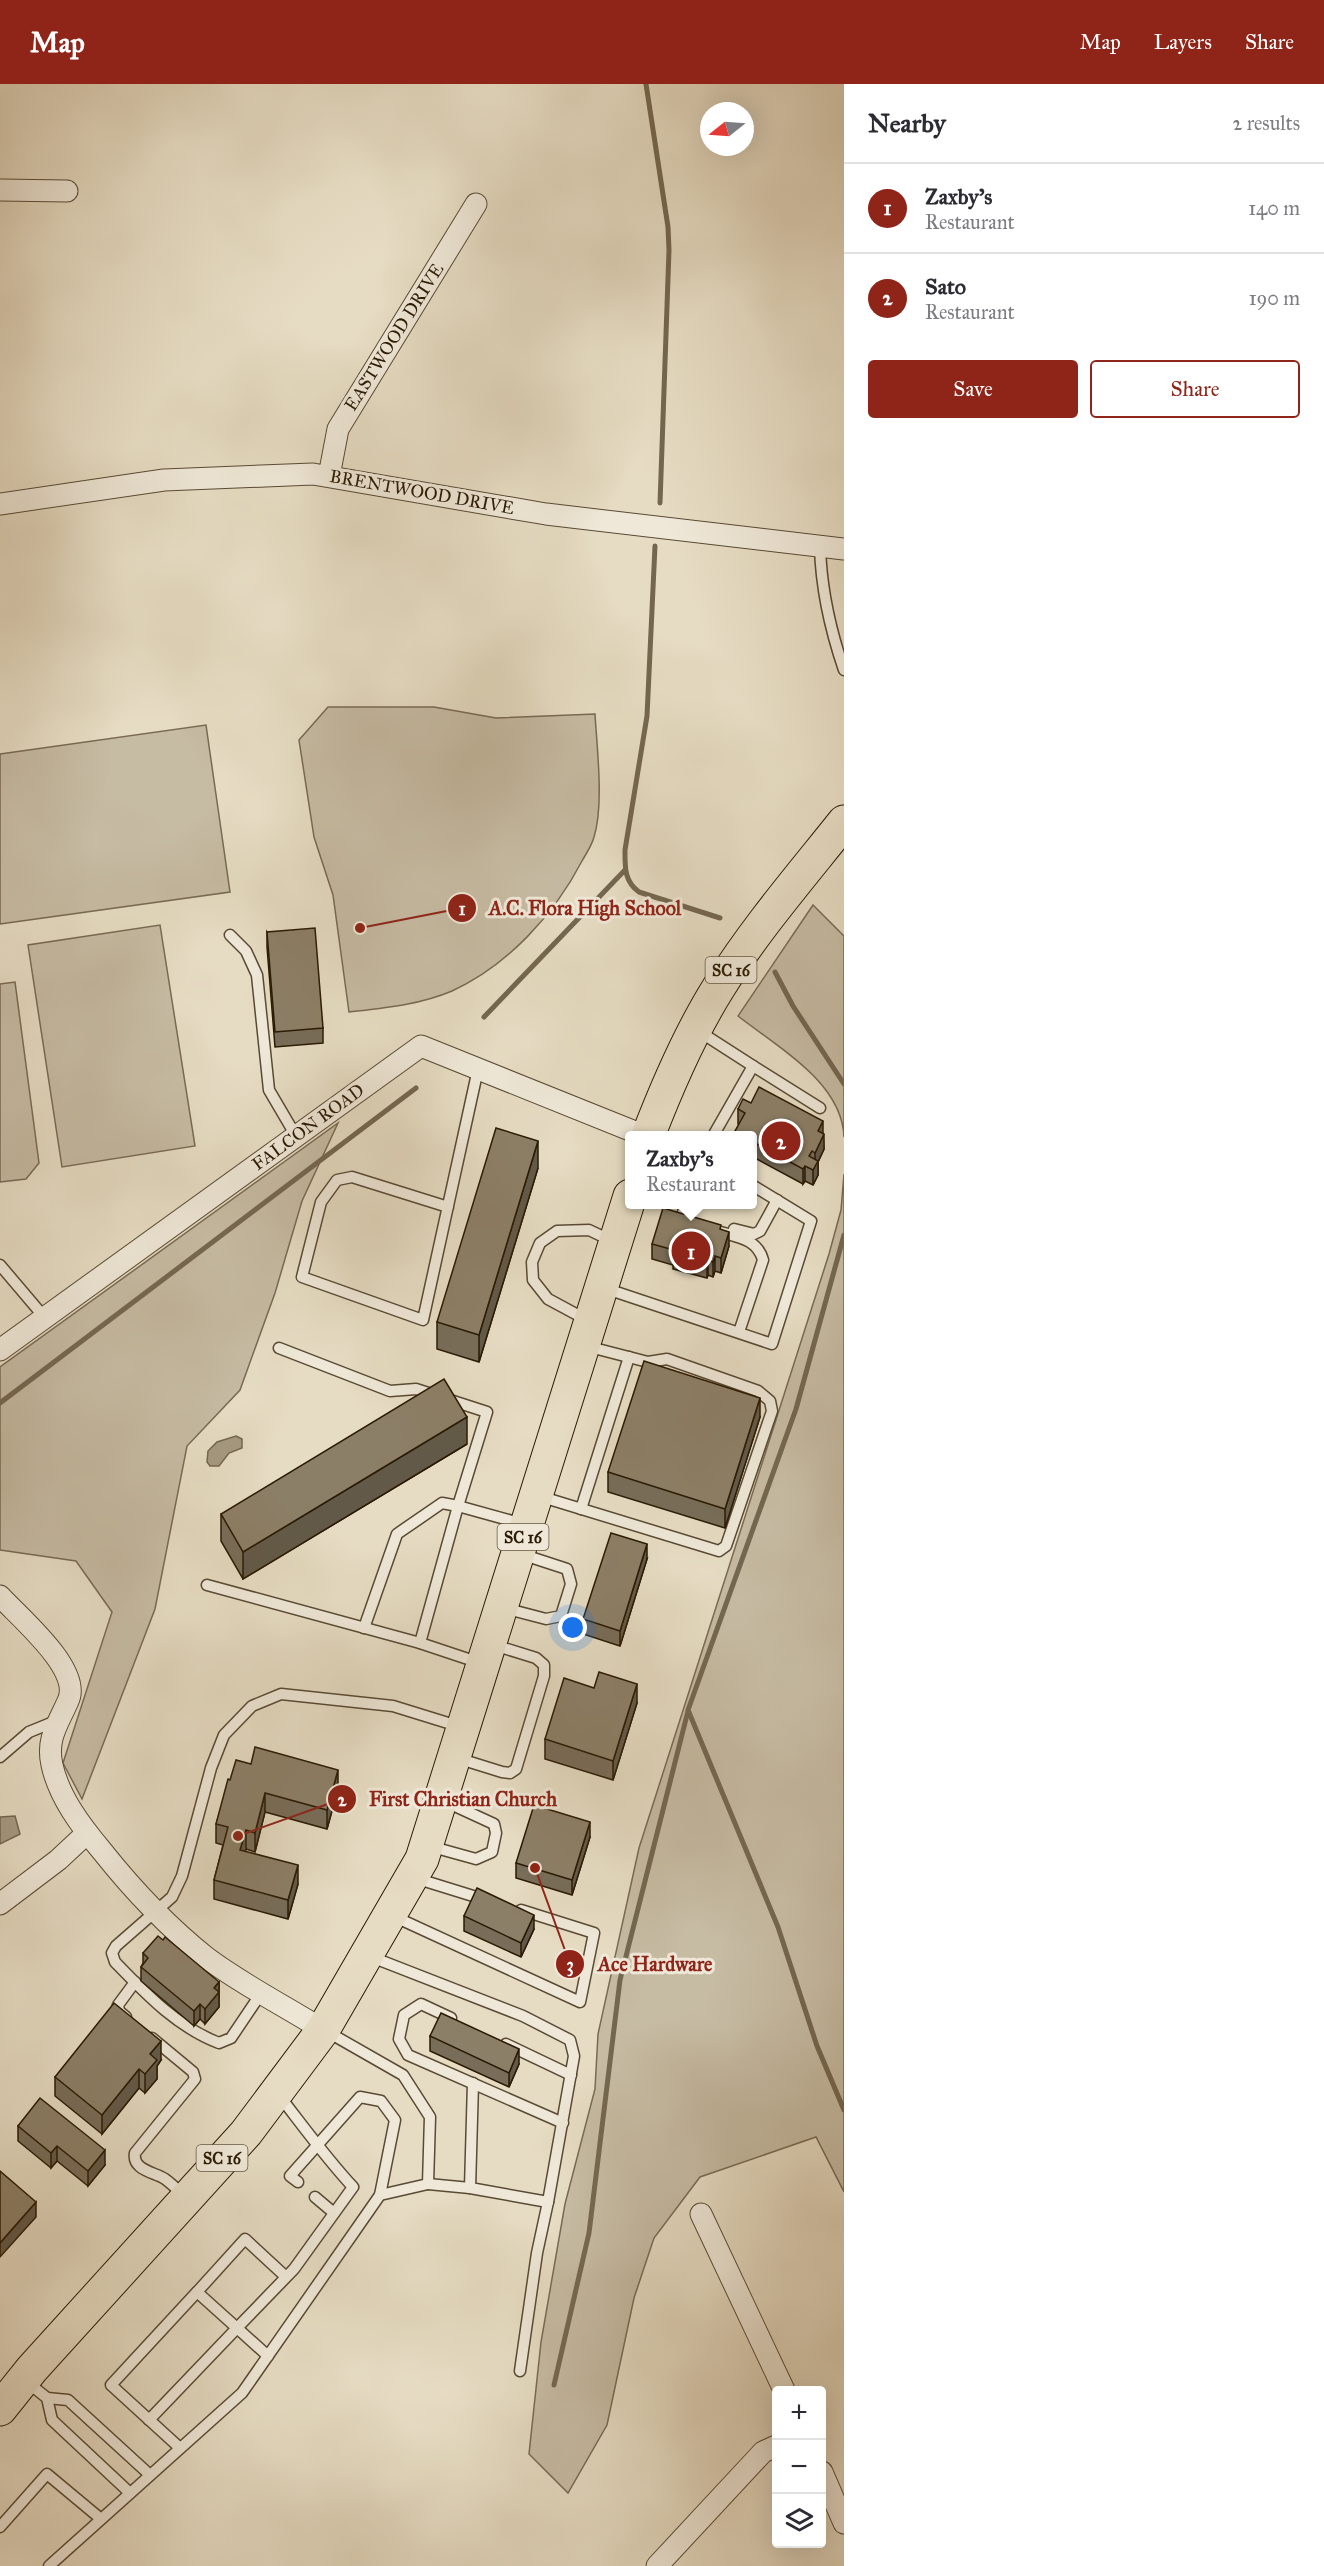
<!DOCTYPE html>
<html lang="en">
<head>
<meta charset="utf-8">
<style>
	:root { --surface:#fff; --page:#f2f2f3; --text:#2b2b33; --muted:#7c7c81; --line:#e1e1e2; --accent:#8f2418 }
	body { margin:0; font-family:"IM FELL Great Primer",serif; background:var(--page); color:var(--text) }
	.controls { position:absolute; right:18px; bottom:18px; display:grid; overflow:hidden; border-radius:6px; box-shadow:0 6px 24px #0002 }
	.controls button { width:54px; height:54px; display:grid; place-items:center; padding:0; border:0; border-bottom:2px solid var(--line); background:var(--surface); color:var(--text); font:30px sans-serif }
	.compass { position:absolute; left:700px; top:18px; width:54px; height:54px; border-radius:50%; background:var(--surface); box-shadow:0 6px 24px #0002; rotate:253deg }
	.you { position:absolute; left:573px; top:1544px; width:21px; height:21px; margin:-15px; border:4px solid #fff; border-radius:50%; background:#1a73e8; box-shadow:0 0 0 9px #1a73e833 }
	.badge { display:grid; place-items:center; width:39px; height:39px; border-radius:50%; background:var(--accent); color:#fff; font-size:20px; font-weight:700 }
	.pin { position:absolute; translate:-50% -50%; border:3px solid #fff; box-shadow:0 2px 6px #0006 }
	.popup { position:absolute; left:625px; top:1047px; width:132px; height:78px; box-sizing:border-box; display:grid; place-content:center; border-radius:6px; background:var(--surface); filter:drop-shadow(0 2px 4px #0005); font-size:20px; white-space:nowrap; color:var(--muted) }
	.popup b { font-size:22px; color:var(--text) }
	.popup::after { content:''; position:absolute; left:50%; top:100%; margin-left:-12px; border:12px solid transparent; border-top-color:var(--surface) }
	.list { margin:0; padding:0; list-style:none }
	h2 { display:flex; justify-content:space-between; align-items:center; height:78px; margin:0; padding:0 24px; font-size:26px }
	h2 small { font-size:20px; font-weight:400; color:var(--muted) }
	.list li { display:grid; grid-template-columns:39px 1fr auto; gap:18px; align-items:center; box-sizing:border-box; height:90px; padding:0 24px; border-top:2px solid var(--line) }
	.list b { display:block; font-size:22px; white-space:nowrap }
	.list p { margin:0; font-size:20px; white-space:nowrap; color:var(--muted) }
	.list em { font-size:20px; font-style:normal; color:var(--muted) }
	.actions { display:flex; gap:12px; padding:18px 24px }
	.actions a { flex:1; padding:14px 0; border:2px solid var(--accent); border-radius:6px; text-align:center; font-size:21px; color:var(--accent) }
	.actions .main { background:var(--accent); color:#fff }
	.icon { flex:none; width:33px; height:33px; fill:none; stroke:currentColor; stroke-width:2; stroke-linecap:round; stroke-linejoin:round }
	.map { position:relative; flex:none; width:844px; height:2482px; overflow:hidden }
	header { display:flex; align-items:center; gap:36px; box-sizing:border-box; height:84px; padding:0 30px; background:var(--accent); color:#fff }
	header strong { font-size:28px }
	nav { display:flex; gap:33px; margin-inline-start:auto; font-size:21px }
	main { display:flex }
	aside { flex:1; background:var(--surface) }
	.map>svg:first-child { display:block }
	.green { fill:#c6bba3; stroke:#786a54; stroke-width:1.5 }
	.water { fill:#a69a82; stroke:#746750; stroke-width:1.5 }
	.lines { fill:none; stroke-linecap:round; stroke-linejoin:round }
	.stream { stroke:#746750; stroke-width:5 }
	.service-casing { stroke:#594a34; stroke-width:13 }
	.minor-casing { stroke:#594a34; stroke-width:23 }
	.primary-casing { stroke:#2a1a04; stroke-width:35 }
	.service { stroke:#efe8d8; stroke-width:10 }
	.minor { stroke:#efe8d8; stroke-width:21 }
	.primary { stroke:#e6dcc3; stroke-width:33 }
	.wall { fill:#786d59; stroke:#2a1a04; stroke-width:1.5 }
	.shaded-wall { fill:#625948; stroke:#2a1a04; stroke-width:1.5 }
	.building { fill:#8c7f67; stroke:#2a1a04; stroke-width:1.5 }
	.labels { text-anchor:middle; stroke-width:6; stroke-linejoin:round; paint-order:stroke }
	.shield { fill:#efe8d8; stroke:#655844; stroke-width:1.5 }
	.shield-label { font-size:16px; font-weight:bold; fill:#2a1a04 }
	.street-label { font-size:18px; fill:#2a1a04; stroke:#efe8d8 }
	.leader { fill:none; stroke:#8f2418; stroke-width:2 }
	.callout-dot { fill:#8f2418; stroke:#efe8d8; stroke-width:2 }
	.mark-label { font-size:18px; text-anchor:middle; font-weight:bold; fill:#fff }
	.callout-label { font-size:20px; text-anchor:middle; font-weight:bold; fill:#8f2418; stroke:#efe8d8; stroke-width:6; stroke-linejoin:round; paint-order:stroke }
</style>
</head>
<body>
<header>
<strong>Map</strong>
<nav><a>Map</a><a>Layers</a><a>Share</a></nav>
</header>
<main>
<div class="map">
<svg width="844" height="2482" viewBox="0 0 844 2482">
	<rect width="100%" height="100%" fill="#e6dcc3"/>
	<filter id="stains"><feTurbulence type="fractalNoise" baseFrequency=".00333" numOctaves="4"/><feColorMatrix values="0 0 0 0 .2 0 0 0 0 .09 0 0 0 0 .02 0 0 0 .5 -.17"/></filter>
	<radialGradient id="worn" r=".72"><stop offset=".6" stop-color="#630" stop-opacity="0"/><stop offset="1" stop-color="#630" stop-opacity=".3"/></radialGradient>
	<g class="green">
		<path d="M328,623H434L496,634L595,630C597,665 604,721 594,753C592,761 586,770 582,777C554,831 507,882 452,907C419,921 384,924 349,928L333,811L314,753L299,656Z"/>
		<polygon points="206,641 230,808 0,840 0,670"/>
		<path d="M813,821L844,852V1053C842,998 777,963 738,932Z"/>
		<polygon points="160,841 195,1062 62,1083 28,861"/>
		<polygon points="15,898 39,1079 26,1095 0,1098 0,900"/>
		<polygon points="338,1039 302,1117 275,1209 240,1306 187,1362 155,1525 82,1715 63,1679 112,1528 76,1477 0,1466 0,1283"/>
		<polygon points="844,1090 844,2108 816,2053 700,2093 654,2154 634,2214 607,2341 568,2409 529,2370 541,2258 565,2120 595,2005 598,1950 639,1764 829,1170 841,1126"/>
	</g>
	<g class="water">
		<polygon points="236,1352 242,1355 242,1364 229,1369 219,1382 210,1382 207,1378 208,1367 217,1358"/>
		<polygon points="15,1732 20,1750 0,1760 0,1733"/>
	</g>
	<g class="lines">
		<g class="stream">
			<polyline points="646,0 668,143 669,166 660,419"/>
			<path d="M655,462L647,632L625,766C625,783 624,797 639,808L720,834"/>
			<polyline points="775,888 793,922 844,1000"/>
			<polyline points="484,933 625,786"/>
			<polyline points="844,1151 796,1325 688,1626 778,1843 817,1962 844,2026"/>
			<polyline points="0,1319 416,1004"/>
			<polyline points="554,2301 589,2149 620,1896 688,1627"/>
		</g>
		<defs>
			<g id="service">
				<path d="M820,462C821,505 830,545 844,586"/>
				<polyline points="230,851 246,867 257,891 269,1006 296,1052"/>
				<polyline points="697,946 753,982 713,1052"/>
				<polyline points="753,982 820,1024"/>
				<polyline points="448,1123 352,1093 337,1096 321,1118 302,1193 423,1236 478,985"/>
				<polyline points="685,1123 683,1128 691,1139"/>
				<polyline points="734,1145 754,1150 760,1147 777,1116"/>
				<path d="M717,1147C736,1153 757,1154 763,1176L739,1248"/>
				<polyline points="0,1181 45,1234"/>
				<polyline points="604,1204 772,1260 811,1137 752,1101"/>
				<polyline points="587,1236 548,1215 533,1196 532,1178 540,1159 557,1147 589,1146 612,1157"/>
				<polyline points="279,1264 390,1307 416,1305 487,1328 458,1422 442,1419 397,1450 364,1544"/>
				<polyline points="539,1412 719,1467 726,1462 772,1327 770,1317 758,1307 667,1275 648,1278 586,1262"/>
				<polyline points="581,1425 629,1273"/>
				<polyline points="207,1501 420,1559"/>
				<polyline points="504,1524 546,1535 561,1532 571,1500 567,1485 521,1470"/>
				<polyline points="480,1579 420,1559 458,1422 523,1440"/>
				<polyline points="0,1673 29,1648 56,1637"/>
				<polyline points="457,1674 502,1688 510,1689 516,1685 544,1592 544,1581 536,1574 494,1561"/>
				<polyline points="429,1762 476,1775 492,1768 496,1749 494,1740 444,1717"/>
				<polyline points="415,1794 486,1816"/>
				<polyline points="393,1832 580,1918 594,1849 521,1826"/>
				<polyline points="369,1872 523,1932 570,1956 574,1972 548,2118 470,2104 428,2100"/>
				<path d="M262,1908L231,1954L219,1959C177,1943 146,1910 115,1878L112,1869L116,1862L172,1813L182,1792L211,1684L224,1651L252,1622L281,1610L393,1622L461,1643"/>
				<polyline points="126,1933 119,1927 118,1921 135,1898"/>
				<polyline points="451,1934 421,1920 404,1931 399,1955 408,1971 563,2039"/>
				<path d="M152,1954L193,1988L195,1995L135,2069C132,2086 154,2088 165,2095C172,2100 178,2106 184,2112"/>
				<polyline points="506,1960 571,1991"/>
				<polyline points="298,2098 290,2092 360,2013 381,2017 395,2036 380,2111"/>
				<polyline points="470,2104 473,1999"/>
				<polyline points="315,2113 334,2129"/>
				<path d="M268,2272L237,2244L294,2185L353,2103C326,2074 303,2042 278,2010"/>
				<polyline points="520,2287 537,2169 548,2118"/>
				<polyline points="26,2297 47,2314 52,2336 130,2409"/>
				<polyline points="47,2314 68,2316 150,2391"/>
				<polyline points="149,2336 237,2244 197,2208 245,2155 285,2192"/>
				<polyline points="180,2364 111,2301 197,2208"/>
				<polyline points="0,2443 47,2390 101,2435"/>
				<polyline points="49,2482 242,2309 380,2111 428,2100 430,2033 403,1991 326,1947"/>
			</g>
			<g id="minor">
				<polyline points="0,106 67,107"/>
				<polyline points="329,392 338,345 476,120"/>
				<polyline points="0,420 164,396 313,390 546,430 844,465"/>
				<polyline points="0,1266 421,962 645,1052"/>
				<path d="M0,1512C20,1534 83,1586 68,1617C58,1640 46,1655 52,1681C59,1713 81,1742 102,1767C133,1806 168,1843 207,1874C243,1901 285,1922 323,1946"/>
				<polyline points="0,1820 58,1776 87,1749"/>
				<polyline points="701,2130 784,2306"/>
				<polyline points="822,2388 844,2439"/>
				<polyline points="657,2482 763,2368 776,2362"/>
			</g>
			<g id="primary">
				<path d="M648,1052C668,1000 690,949 719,903C756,844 801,792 844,738"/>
				<polyline points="0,2325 32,2285 246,2049 323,1946 422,1775 630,1112"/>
			</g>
		</defs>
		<use href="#service" class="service-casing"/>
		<use href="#minor" class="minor-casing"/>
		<use href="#primary" class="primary-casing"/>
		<use href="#service" class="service"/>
		<use href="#minor" class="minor"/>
		<use href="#primary" class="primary"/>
	</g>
	<g class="wall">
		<polygon points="267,848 323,944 323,959 275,963 267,863"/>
		<polygon points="751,1019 823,1050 824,1065 818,1078 818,1091 813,1101 805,1097 803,1100 753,1073 753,1052 734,1052 734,1049 739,1041 738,1040 738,1025"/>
		<polygon points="538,1084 479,1278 437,1265 437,1238"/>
		<polygon points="721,1146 729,1162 721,1189 715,1187 713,1193 708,1191 707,1194 673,1185 673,1181 652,1175 652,1160"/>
		<polygon points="760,1333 725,1444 608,1408 608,1388"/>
		<polygon points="467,1360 243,1495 221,1457 221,1430"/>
		<polygon points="647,1475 620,1562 583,1550 583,1535"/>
		<polygon points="637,1619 613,1696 545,1675 545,1655"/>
		<polygon points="230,1696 338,1705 327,1745 265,1728 255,1768 246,1765 245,1767 298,1800 288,1835 214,1815 214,1796 223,1761 216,1759 216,1740"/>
		<polygon points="590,1753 572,1811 516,1794 516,1779"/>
		<polygon points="464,1832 534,1845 521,1873 464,1847"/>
		<polygon points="143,1869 219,1898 219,1923 205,1940 200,1935 194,1942 141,1897 141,1883 143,1879"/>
		<polygon points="430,1952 519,1980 509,2003 430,1967"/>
		<polygon points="161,1976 157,1982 157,1995 145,2009 139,2004 102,2050 55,2012 55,1993"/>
		<polygon points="18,2042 105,2081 88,2102 57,2077 51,2084 18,2057"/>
	</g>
	<g class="shaded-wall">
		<polygon points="823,1037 823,1052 818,1047"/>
		<polygon points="824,1050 824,1065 818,1078 818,1091 813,1101 813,1086 815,1082 815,1069"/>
		<polygon points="538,1057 538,1084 479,1278 479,1251"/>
		<polygon points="805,1082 805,1097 803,1100 803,1085"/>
		<polygon points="729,1148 729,1162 721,1189 721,1174"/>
		<polygon points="715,1172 715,1187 713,1193 713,1178"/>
		<polygon points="708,1176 708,1191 707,1194 707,1179"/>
		<polygon points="760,1314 760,1333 725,1444 725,1425"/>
		<polygon points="467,1333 467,1360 243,1495 243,1468"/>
		<polygon points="647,1460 647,1475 620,1562 620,1547"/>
		<polygon points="637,1600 637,1619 613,1696 613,1677"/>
		<polygon points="338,1686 338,1705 327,1745 327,1726"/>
		<polygon points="265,1709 265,1728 255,1768 255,1749"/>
		<polygon points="590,1738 590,1753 572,1811 572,1796"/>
		<polygon points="246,1746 246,1765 240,1785 240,1766"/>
		<polygon points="298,1781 298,1800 288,1835 288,1816"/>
		<polygon points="534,1831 534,1845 521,1873 521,1859"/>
		<polygon points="219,1898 219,1923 205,1940 205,1925 214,1904"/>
		<polygon points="200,1920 200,1935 194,1942 194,1927"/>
		<polygon points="161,1957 161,1976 157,1982 157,1995 145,2009 145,1990 150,1970"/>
		<polygon points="519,1965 519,1980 509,2003 509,1989"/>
		<polygon points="139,1985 139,2004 102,2050 102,2031"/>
		<polygon points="57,2062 57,2077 51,2084 51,2069"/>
		<polygon points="105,2066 105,2081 88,2102 88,2087"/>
		<polygon points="36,2118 36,2133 0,2173 0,2159"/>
	</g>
	<g class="building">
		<polygon points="315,844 323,944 275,948 267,848"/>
		<polygon points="759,1003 823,1037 818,1047 824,1050 815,1069 812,1067 809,1072 818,1077 813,1086 805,1082 803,1085 753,1058 753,1052 739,1052 734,1049 745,1029 738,1025 743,1015 751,1019"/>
		<polygon points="496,1044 538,1057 479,1251 437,1238"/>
		<polygon points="663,1124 721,1141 720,1145 729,1148 721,1174 715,1172 713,1178 708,1176 707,1179 673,1170 674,1166 652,1160"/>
		<polygon points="644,1277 760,1314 725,1425 608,1388"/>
		<polygon points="444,1295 467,1333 243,1468 221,1430"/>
		<polygon points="611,1449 647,1460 620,1547 583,1535"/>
		<polygon points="599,1588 637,1600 613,1677 545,1655 564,1594 594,1604"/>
		<polygon points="255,1663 338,1686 327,1726 265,1709 255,1749 246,1746 240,1766 298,1781 288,1816 214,1796 228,1743 216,1740 228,1695 230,1696 236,1676 251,1680"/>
		<polygon points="534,1721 590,1738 572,1796 516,1779"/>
		<polygon points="477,1804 534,1831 521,1859 464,1832"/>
		<polygon points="158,1852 163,1856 165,1853 219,1898 214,1904 219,1908 205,1925 200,1920 194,1927 141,1883 148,1874 143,1869"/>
		<polygon points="114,1919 161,1957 150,1970 157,1976 145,1990 139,1985 102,2031 55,1993"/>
		<polygon points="441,1929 519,1965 509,1989 430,1952"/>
		<polygon points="40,2014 105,2066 88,2087 57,2062 51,2069 18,2042"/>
		<polygon points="0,2087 36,2118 0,2159"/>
	</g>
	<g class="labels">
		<g class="shield">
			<rect x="705.5" y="873" width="51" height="26" rx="4.5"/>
			<rect x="497.5" y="1440" width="51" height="26" rx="4.5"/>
			<rect x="196.5" y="2061" width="51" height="26" rx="4.5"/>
		</g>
		<g class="shield-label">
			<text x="731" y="892">SC 16</text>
			<text x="523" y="1459">SC 16</text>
			<text x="222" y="2080">SC 16</text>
		</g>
		<g class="street-label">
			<text transform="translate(394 253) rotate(-58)" y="6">EASTWOOD DRIVE</text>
			<text transform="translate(422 408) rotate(10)" y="6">BRENTWOOD DRIVE</text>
			<text transform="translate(308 1043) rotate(-36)" y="6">FALCON ROAD</text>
		</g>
	</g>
	<path class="leader" d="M360 844L462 824M238 1752L342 1715M535 1784L570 1880"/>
	<g class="callout-dot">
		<circle cx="360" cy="844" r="6"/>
		<circle cx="238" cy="1752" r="6"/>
		<circle cx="535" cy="1784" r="6"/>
		<circle cx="462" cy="824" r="15"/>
		<circle cx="342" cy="1715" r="15"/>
		<circle cx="570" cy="1880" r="15"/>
	</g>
	<g class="mark-label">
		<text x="462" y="831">1</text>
		<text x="342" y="1722">2</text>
		<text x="570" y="1887">3</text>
	</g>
	<g class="callout-label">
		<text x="585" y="831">A.C. Flora High School</text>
		<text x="463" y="1722">First Christian Church</text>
		<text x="655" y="1887">Ace Hardware</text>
	</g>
	<rect width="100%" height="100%" filter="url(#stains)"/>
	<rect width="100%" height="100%" fill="url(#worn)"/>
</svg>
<div class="controls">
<button>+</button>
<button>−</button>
<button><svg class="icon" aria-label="layers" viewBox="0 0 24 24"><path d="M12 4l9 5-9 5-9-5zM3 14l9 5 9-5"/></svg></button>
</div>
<svg class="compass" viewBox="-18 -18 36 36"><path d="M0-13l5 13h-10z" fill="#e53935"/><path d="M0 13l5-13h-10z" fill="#7c7c81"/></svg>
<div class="you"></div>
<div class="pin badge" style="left:691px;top:1167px">1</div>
<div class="popup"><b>Zaxby's</b>Restaurant</div>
<div class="pin badge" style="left:781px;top:1057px">2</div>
</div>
<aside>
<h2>Nearby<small>2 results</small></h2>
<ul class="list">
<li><span class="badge">1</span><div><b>Zaxby's</b><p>Restaurant</p></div><em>140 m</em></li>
<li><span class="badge">2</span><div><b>Sato</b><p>Restaurant</p></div><em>190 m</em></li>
</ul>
<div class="actions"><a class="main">Save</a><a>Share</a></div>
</aside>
</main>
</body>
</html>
